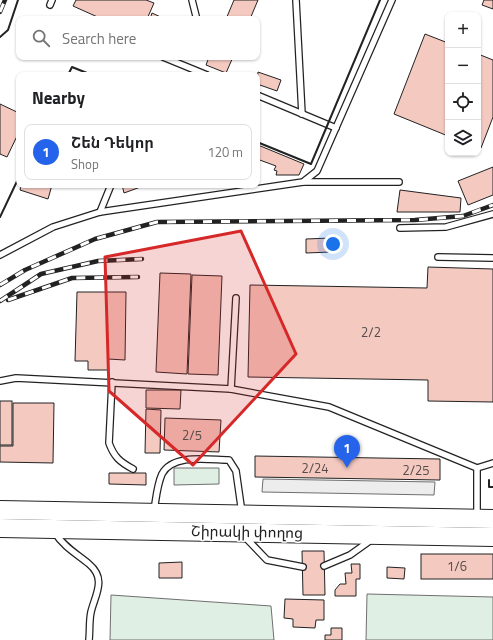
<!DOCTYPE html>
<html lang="en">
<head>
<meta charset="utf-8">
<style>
	:root { --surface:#fff; --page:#f6f6f6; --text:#202124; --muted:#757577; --line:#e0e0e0; --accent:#2563eb }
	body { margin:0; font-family:"Titillium Web","Noto Sans Armenian",sans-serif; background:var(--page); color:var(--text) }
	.controls { position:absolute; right:12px; top:12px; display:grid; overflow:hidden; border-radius:8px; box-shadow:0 1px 3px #0004 }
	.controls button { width:36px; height:36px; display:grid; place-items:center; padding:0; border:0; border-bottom:1px solid var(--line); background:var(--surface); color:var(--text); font:20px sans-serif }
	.you { position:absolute; left:333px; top:244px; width:14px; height:14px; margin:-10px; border:3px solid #fff; border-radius:50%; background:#1a73e8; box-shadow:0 0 0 6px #1a73e833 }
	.badge { display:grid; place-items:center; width:26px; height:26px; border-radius:50%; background:var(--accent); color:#fff; font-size:13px; font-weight:700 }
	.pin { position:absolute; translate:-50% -33px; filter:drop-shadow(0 1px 2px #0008) }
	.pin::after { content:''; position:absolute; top:21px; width:14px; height:12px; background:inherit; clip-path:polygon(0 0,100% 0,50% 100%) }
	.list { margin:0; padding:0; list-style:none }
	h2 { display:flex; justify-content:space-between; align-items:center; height:52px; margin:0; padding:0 16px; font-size:17px }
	h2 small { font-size:13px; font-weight:400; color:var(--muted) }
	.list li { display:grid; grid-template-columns:26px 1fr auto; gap:12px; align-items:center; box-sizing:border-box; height:56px; margin:0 8px 8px; padding:0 8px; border:1px solid var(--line); border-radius:8px }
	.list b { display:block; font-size:15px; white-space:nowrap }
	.list p { margin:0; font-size:13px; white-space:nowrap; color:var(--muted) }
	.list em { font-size:13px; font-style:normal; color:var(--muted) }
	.icon { flex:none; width:22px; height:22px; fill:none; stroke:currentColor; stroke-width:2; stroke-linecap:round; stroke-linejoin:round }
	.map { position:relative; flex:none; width:493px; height:640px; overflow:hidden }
	.search { position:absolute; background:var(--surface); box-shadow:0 1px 3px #0004; left:16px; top:16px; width:244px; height:44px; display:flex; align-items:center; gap:10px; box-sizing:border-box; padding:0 14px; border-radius:8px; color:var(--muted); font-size:15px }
	.panel { position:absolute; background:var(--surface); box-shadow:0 1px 3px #0004; left:16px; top:72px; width:244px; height:116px; border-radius:8px }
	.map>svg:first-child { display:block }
	.green { fill:#e0efe3; stroke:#6f6f6f }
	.parking { fill:#ededed; stroke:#6f6f6f }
	.building { fill:#f3c9c0; stroke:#222 }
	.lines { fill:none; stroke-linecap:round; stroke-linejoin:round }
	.service-casing { stroke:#222; stroke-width:8 }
	.trunk-casing { stroke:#222; stroke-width:20 }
	.service { stroke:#fff; stroke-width:5.5 }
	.trunk { stroke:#fff; stroke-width:18 }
	.rail-casing { stroke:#222; stroke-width:4.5 }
	.rail { stroke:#fff; stroke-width:3; stroke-dasharray:9; stroke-linecap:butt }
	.wall { stroke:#222; stroke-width:2 }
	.marked { fill:#d62828; fill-opacity:0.2; stroke:#d62828; stroke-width:3; stroke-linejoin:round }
	.labels { text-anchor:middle; stroke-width:3; stroke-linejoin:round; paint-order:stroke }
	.number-label { font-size:13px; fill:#564c4a }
	.street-label { font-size:15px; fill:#222; stroke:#fff }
</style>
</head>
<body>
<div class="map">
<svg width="493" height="640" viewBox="0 0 493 640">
	<rect width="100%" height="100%" fill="#fff"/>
	<g class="green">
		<polygon points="174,468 219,468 219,484 174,485"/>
		<polygon points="367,594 493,597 493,640 366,640"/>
		<polygon points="111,595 271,606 274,640 110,640"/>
	</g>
	<polygon class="parking" points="263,479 435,482 434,495 262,492"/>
	<g class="building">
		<polygon points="76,0 146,0 154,3 147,19 102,19 73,6"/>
		<polygon points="234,0 258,0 250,19 226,19"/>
		<polygon points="484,0 493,0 493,9 482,5"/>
		<polygon points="152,13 165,19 150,19"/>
		<polygon points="425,34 448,43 448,136 394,114"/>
		<polygon points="478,54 493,60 493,117 481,148 478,147"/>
		<polygon points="209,57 233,57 226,73 206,65"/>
		<polygon points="258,72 281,80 277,91 257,84"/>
		<polygon points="0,104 19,113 19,132 7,157 0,154"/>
		<polygon points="258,145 304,164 299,175 276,175 277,171 274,170 276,166 257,159"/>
		<polygon points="493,167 493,195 468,205 458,181"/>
		<polygon points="21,185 52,185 48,199 20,190"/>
		<polygon points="122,185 146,185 124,193"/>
		<polygon points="400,190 461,198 460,212 397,212"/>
		<polygon points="331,238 331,252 306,253 306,239"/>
		<polygon points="428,267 493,269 493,402 428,401 428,380 248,377 250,285 427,288"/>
		<polygon points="160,273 191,274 187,374 156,372"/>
		<polygon points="192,275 222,276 218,375 188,374"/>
		<polygon points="77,292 126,292 125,360 108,359 108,370 88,370 88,361 75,361"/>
		<polygon points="146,390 181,390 180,409 146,408"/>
		<rect x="0" y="401" width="12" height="44"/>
		<polygon points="13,403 54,403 53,463 0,462 0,446 13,446"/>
		<polygon points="146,409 161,410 160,453 145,453"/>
		<polygon points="165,418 221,420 219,452 164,450"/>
		<polygon points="255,456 440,459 440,480 255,477"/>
		<polygon points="109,473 146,473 146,485 109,484"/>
		<polygon points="302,551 324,551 325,595 303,595"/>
		<rect x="421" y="554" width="72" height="25"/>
		<polygon points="182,562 182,578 159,578 159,563"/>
		<polygon points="351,564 360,564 360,579 356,579 356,596 335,596 335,590 340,584 346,584 345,573 352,573"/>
		<polygon points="387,567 405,568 404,579 387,578"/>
		<polygon points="285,599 324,600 324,620 316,620 315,628 293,627 293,619 284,618"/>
		<polygon points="331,628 342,628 342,640 325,640 325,635 331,635"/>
	</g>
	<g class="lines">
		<defs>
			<g id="service">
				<polyline points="192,0 196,16"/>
				<polyline points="296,0 302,114"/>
				<polyline points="50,5 52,0"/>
				<polyline points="163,57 207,75"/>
				<polyline points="257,95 336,128"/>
				<polyline points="304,182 399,182"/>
				<polyline points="100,212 111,185"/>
				<polyline points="400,228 446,227 493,214"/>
				<polyline points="0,255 53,227 100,212 303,182 317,171 392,0"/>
				<polyline points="438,257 493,258"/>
				<polyline points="0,381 16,378 231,389 329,407 477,468 493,463"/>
				<path d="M112,382L109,443C114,457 120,462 133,469"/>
				<polyline points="231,389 236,298"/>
				<polyline points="477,468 477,516"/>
				<path d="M154,511C156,499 157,485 162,474C173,453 210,460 229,460L236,471L242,513"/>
				<path d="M55,533C64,547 77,554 89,564C107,579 95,595 91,612C89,621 90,631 89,640"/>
				<polyline points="245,537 267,560 303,567"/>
				<polyline points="324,566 350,555 371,540"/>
			</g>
			<g id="trunk">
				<polyline points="0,510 493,519"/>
				<polyline points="0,528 493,537"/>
			</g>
		</defs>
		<use href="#service" class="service-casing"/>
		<use href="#trunk" class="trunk-casing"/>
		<use href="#service" class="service"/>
		<use href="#trunk" class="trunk"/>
		<defs>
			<g id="rail">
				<polyline points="0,12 5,0"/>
				<polyline points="0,285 25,270 95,239 157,222 415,220 463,216 493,205"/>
				<polyline points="8,300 72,278 138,277"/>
				<polyline points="0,301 41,274 98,261 142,259"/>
			</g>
		</defs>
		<use href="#rail" class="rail-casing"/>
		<use href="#rail" class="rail"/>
		<g class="wall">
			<polyline points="0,37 8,30 18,0"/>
			<polyline points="68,75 72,67 92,75"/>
			<polyline points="257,142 311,164 380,0"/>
			<polyline points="0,217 19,177"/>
			<polyline points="489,480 489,487 493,487"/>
		</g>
	</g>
	<path class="marked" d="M241,231L296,354L193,465L109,391L105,257Z"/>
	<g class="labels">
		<g class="number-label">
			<text x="371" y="337">2/2</text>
			<text x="192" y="440">2/5</text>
			<text x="315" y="473">2/24</text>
			<text x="416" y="475">2/25</text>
			<text x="457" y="571">1/6</text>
		</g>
		<g class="street-label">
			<text transform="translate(247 532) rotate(1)" y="5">Շիրակի փողոց</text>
		</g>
	</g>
</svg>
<div class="controls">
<button>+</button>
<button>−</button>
<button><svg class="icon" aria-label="locate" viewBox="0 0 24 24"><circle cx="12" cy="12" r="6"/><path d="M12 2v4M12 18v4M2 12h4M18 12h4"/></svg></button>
<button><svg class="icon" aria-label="layers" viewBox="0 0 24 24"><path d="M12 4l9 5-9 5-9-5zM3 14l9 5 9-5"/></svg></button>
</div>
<div class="you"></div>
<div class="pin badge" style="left:347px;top:468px">1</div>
<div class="search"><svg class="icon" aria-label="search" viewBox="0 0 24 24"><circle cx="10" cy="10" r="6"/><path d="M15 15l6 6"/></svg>Search here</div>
<section class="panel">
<h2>Nearby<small></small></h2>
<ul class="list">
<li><span class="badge">1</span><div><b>Շեն Դեկոր</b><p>Shop</p></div><em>120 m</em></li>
</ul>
</section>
</div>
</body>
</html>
